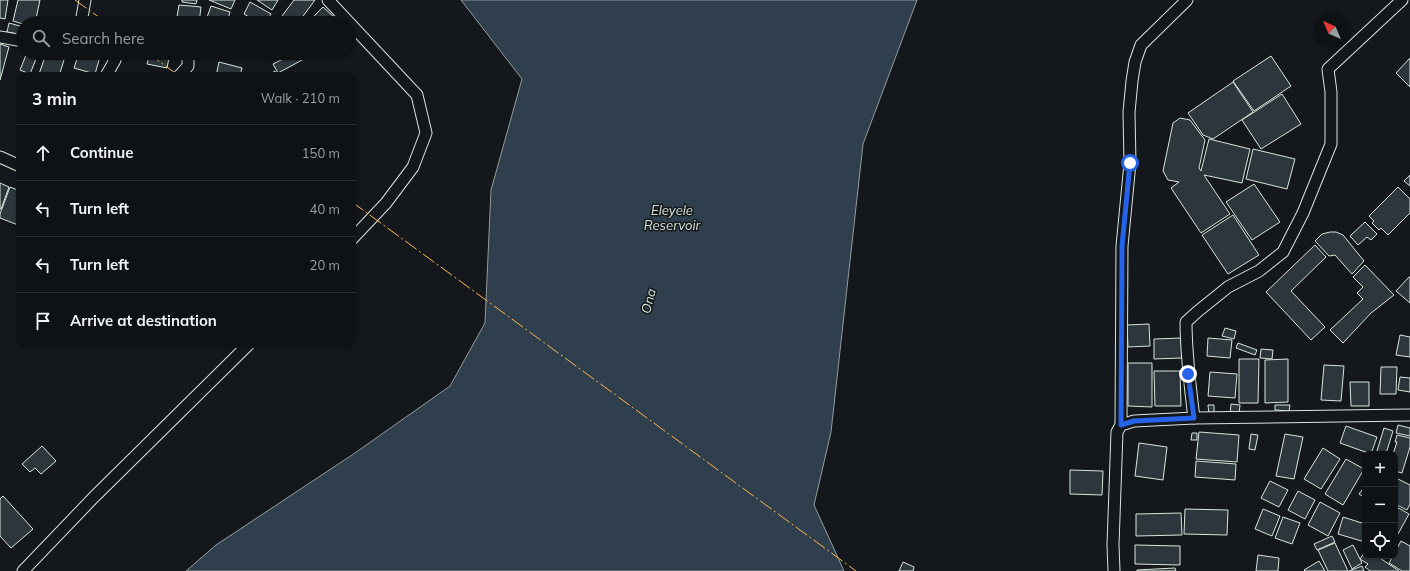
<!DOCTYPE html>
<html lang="en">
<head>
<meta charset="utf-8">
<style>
	:root { --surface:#0f1215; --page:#1d2022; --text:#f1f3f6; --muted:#9b9ea0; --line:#2f3234 }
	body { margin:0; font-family:Mulish,sans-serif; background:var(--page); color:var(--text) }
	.controls { position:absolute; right:12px; bottom:12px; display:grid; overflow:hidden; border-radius:8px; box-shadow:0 1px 3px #0004 }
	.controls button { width:36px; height:36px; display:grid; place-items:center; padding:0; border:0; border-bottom:1px solid var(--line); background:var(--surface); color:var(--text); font:20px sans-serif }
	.compass { position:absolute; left:1314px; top:12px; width:36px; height:36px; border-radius:50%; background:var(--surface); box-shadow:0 1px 3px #0004; rotate:316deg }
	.stop { position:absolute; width:12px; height:12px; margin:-9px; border:3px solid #2563eb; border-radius:50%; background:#fff }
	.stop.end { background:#2563eb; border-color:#fff; box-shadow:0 1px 4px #0008 }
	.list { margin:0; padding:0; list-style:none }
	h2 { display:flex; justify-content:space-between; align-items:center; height:52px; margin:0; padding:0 16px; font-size:17px }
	h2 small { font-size:13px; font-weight:400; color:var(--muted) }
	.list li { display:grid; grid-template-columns:26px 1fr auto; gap:12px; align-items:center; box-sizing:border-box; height:56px; padding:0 16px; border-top:1px solid var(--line) }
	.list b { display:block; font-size:15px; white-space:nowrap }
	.list em { font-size:13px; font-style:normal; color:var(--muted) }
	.icon { flex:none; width:22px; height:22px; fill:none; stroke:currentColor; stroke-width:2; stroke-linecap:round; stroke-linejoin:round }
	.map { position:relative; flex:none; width:1410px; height:571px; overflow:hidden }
	.search { position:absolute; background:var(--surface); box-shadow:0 1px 3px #0004; left:16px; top:16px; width:340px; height:44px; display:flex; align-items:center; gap:10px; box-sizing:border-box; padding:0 14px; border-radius:22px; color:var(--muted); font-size:15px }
	.panel { position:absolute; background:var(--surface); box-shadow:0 1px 3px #0004; left:16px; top:72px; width:340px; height:276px; border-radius:12px }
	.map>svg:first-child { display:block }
	.water { fill:#2f3f4d; stroke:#939e99 }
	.building { fill:#2c363c; stroke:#d8e6dc }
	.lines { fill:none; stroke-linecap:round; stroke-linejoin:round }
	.minor-casing { stroke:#d8e6dc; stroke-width:13 }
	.minor { stroke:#14181c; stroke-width:11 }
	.power { stroke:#ffb74d; stroke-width:1; stroke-dasharray:14 3 2 3; stroke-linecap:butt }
	.route { stroke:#2563eb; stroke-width:5 }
	.labels { text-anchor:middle; stroke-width:3; stroke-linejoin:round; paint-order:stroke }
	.water-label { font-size:13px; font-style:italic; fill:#d8e6dc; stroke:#14181c }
</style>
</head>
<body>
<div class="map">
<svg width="1410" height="571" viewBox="0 0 1410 571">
	<rect width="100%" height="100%" fill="#14181c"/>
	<polygon class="water" points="461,0 917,0 863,144 831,432 814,505 844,571 186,571 216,545 355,453 450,386 485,323 491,190 522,79"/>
	<g class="building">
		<polygon points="0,0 8,0 5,19 0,18"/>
		<polygon points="18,0 40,0 35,23 23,24 13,21"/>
		<polygon points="182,0 197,0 196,4 182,2"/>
		<polygon points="209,0 235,0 231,9"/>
		<polygon points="257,0 278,0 272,10"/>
		<polygon points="294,0 315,0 298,23 282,23 279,20"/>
		<polygon points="250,2 271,14 265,23 257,19 256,21 244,14"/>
		<polygon points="179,5 201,7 199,23 176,23"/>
		<polygon points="211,6 230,12 227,23 205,23"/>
		<polygon points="323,7 334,17 328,23 307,23"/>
		<polygon points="9,23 20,26 18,34 7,32"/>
		<polygon points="0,44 9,47 0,80"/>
		<polygon points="79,53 101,53 95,74 74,68"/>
		<polygon points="150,53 170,53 167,68 147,64"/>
		<polygon points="258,53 272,53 267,60"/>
		<polygon points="287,53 301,53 304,59 278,73 273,64 289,56"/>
		<polygon points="46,54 64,60 59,76 42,76 42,75 39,74"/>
		<polygon points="26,55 36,59 30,74 20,70"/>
		<polygon points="1271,56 1291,86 1254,111 1233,81"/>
		<polygon points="1410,58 1410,87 1396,73"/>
		<polygon points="219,62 242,68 240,76 216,76"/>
		<polygon points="275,71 278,76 271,76 270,74"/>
		<polygon points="1233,82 1253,112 1213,139 1203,135 1188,113"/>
		<polygon points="1282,94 1301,124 1261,149 1242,120"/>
		<polygon points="1180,118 1190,120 1205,140 1199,168 1201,171 1209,139 1250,149 1242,183 1204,175 1230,214 1201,233 1171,188 1179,182 1168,180 1163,171 1173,123"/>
		<polygon points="1253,149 1295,159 1287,189 1246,179"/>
		<polygon points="1410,175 1410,186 1404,181"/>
		<polygon points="0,183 9,187 1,209 0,209"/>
		<polygon points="1254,184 1280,222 1252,240 1226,202"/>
		<polygon points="10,187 20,191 20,220 18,225 0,218 0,214"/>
		<polygon points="1398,187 1410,199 1410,213 1388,235 1381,228 1379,230 1372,223 1374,221 1369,216"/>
		<polygon points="1233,215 1259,255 1228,274 1202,235"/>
		<polygon points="1365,222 1377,234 1371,240 1367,237 1358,245 1350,236"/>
		<polygon points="1330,232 1336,232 1343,235 1364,261 1352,274 1335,255 1329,256 1315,241 1322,234"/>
		<polygon points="1315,245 1326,257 1291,291 1325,327 1311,340 1266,292"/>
		<polygon points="1365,265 1394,295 1371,313 1343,343 1330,330 1363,299 1357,293 1363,287 1353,277"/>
		<polygon points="1409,277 1410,277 1410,303 1396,291"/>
		<polygon points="1149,324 1150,346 1128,347 1127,325"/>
		<polygon points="1225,328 1236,331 1234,339 1222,336"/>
		<polygon points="1400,335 1410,337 1410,357 1396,355"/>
		<polygon points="1182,338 1182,358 1154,359 1154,339"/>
		<polygon points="1208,338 1232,340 1230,358 1207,356"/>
		<polygon points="1238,343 1257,350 1255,355 1236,348"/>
		<polygon points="1261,349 1273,350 1272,359 1260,358"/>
		<polygon points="1239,359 1259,359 1258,403 1239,403"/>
		<polygon points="1288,359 1288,402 1265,403 1265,360"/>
		<polygon points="1128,363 1152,363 1152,407 1128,406"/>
		<polygon points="1324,365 1344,366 1341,401 1321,400"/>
		<polygon points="1381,367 1397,367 1396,394 1380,394"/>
		<polygon points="1154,371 1180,371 1181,406 1155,406"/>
		<polygon points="1210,372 1237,374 1235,398 1208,396"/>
		<polygon points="1400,377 1410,378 1410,392 1398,390"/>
		<polygon points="1350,382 1369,382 1369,406 1351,406"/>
		<polygon points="1231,404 1240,405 1239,415 1230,415"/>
		<polygon points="1208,405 1214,405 1214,415 1209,415"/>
		<polygon points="1275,405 1290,405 1289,411 1275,410"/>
		<polygon points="1398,425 1410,428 1410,436 1396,433"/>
		<polygon points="1346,426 1377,437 1371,454 1340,443"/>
		<polygon points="1384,428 1393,431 1388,447 1386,454 1376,454"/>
		<polygon points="1199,432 1239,435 1237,462 1196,459"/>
		<polygon points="1192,433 1197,433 1197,440 1191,440"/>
		<polygon points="1251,434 1258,435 1255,450 1249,449"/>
		<polygon points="1285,434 1303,437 1294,479 1276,476"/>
		<polygon points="1397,435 1410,438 1410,447 1402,473 1395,471 1395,454 1393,454 1397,442 1395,442"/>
		<polygon points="1139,443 1167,447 1163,480 1135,476"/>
		<polygon points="42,446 56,461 41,474 35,468 30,472 22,464"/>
		<polygon points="1323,448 1340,459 1321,489 1304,479"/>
		<polygon points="1346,459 1364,469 1343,505 1325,494"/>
		<polygon points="1196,461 1236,464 1235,480 1195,477"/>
		<polygon points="1070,470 1103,471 1102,495 1070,494"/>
		<polygon points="1396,478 1410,485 1410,504 1407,510 1395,504 1395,480"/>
		<polygon points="1270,481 1288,490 1279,507 1261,498"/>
		<polygon points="1365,486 1365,498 1359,494"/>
		<polygon points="1298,491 1315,500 1305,519 1288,510"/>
		<polygon points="3,496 33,529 11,548 0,536 0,499"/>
		<polygon points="1320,502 1340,513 1328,536 1308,525"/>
		<polygon points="1395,506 1409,514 1398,534 1395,533"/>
		<polygon points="1185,509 1228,510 1227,535 1184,534"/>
		<polygon points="1263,509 1280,516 1272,536 1255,529"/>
		<polygon points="1181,513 1182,535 1136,536 1136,514"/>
		<polygon points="1283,517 1300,523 1292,544 1275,538"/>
		<polygon points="1343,517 1365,524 1365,542 1338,534"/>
		<polygon points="1332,536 1335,542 1317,550 1314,544"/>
		<polygon points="1401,541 1410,546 1410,571 1402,571 1389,563 1393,556 1395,556 1395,552"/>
		<polygon points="1335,543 1348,571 1328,571 1318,550"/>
		<polygon points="1135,545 1180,546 1180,565 1135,564"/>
		<polygon points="1353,545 1362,563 1352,569 1343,550"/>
		<polygon points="1365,552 1365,556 1377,556 1399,571 1370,571 1365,567 1368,564 1360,559"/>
		<polygon points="1258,555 1279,558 1278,571 1256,571"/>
		<polygon points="1319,561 1325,571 1305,571 1304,570"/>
		<polygon points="903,562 914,567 913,571 899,571"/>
		<polygon points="1362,566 1364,571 1349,571"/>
		<polygon points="1175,568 1176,571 1137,571 1137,570"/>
	</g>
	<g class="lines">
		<defs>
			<g id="minor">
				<polyline points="328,0 417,95 426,133 413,167 386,203 352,239"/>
				<polyline points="81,23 85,0"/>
				<polyline points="0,37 23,41"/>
				<polyline points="106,76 115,60 116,53"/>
				<polyline points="179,76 188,66 188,57 185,53"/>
				<polyline points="0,157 20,166"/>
				<path d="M1194,418C1190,386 1186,354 1186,322L1197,312L1228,287L1259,271L1283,252L1303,213L1331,144V92L1328,69L1402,0"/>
				<polyline points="1121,425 1134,421 1194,418 1410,415"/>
				<polyline points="23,571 94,497 249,344"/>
				<polyline points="1114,571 1113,545 1117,432 1121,425 1122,246 1130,163 1129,112 1132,81 1135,62 1141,45 1187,0"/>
			</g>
		</defs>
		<use href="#minor" class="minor-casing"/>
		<use href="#minor" class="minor"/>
		<g class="power">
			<polyline points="75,0 107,23"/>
			<polyline points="148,53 179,76"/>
			<polyline points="352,202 856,571"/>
		</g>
	</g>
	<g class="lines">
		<polyline class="route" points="1130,163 1122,246 1121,425 1134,421 1194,418 1188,374"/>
	</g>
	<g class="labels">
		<g class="water-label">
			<text x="672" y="215">Eleyele<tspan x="672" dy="15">Reservoir</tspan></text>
			<text transform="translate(648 301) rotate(-76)" y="5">Ona</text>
		</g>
	</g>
</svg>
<div class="controls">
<button>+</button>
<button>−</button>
<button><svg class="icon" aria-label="locate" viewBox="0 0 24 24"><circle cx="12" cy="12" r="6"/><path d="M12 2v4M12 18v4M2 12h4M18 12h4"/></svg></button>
</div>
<svg class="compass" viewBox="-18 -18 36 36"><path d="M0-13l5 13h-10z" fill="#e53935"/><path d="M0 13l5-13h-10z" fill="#9b9ea0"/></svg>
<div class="stop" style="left:1130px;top:163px"></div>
<div class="stop end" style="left:1188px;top:374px"></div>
<div class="search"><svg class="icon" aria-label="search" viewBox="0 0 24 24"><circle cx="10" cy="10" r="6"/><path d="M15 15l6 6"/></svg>Search here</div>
<section class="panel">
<h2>3 min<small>Walk · 210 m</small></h2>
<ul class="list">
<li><svg class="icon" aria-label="ahead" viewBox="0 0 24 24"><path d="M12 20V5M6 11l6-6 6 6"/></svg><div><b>Continue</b></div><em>150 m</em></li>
<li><svg class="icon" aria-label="left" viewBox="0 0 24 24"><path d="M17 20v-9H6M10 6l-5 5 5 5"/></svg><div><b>Turn left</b></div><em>40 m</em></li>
<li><svg class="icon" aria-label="left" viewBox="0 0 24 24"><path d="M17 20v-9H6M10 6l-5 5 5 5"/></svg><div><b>Turn left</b></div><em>20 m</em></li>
<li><svg class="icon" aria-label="arrive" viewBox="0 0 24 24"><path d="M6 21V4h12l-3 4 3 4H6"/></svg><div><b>Arrive at destination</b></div></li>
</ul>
</section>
</div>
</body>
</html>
